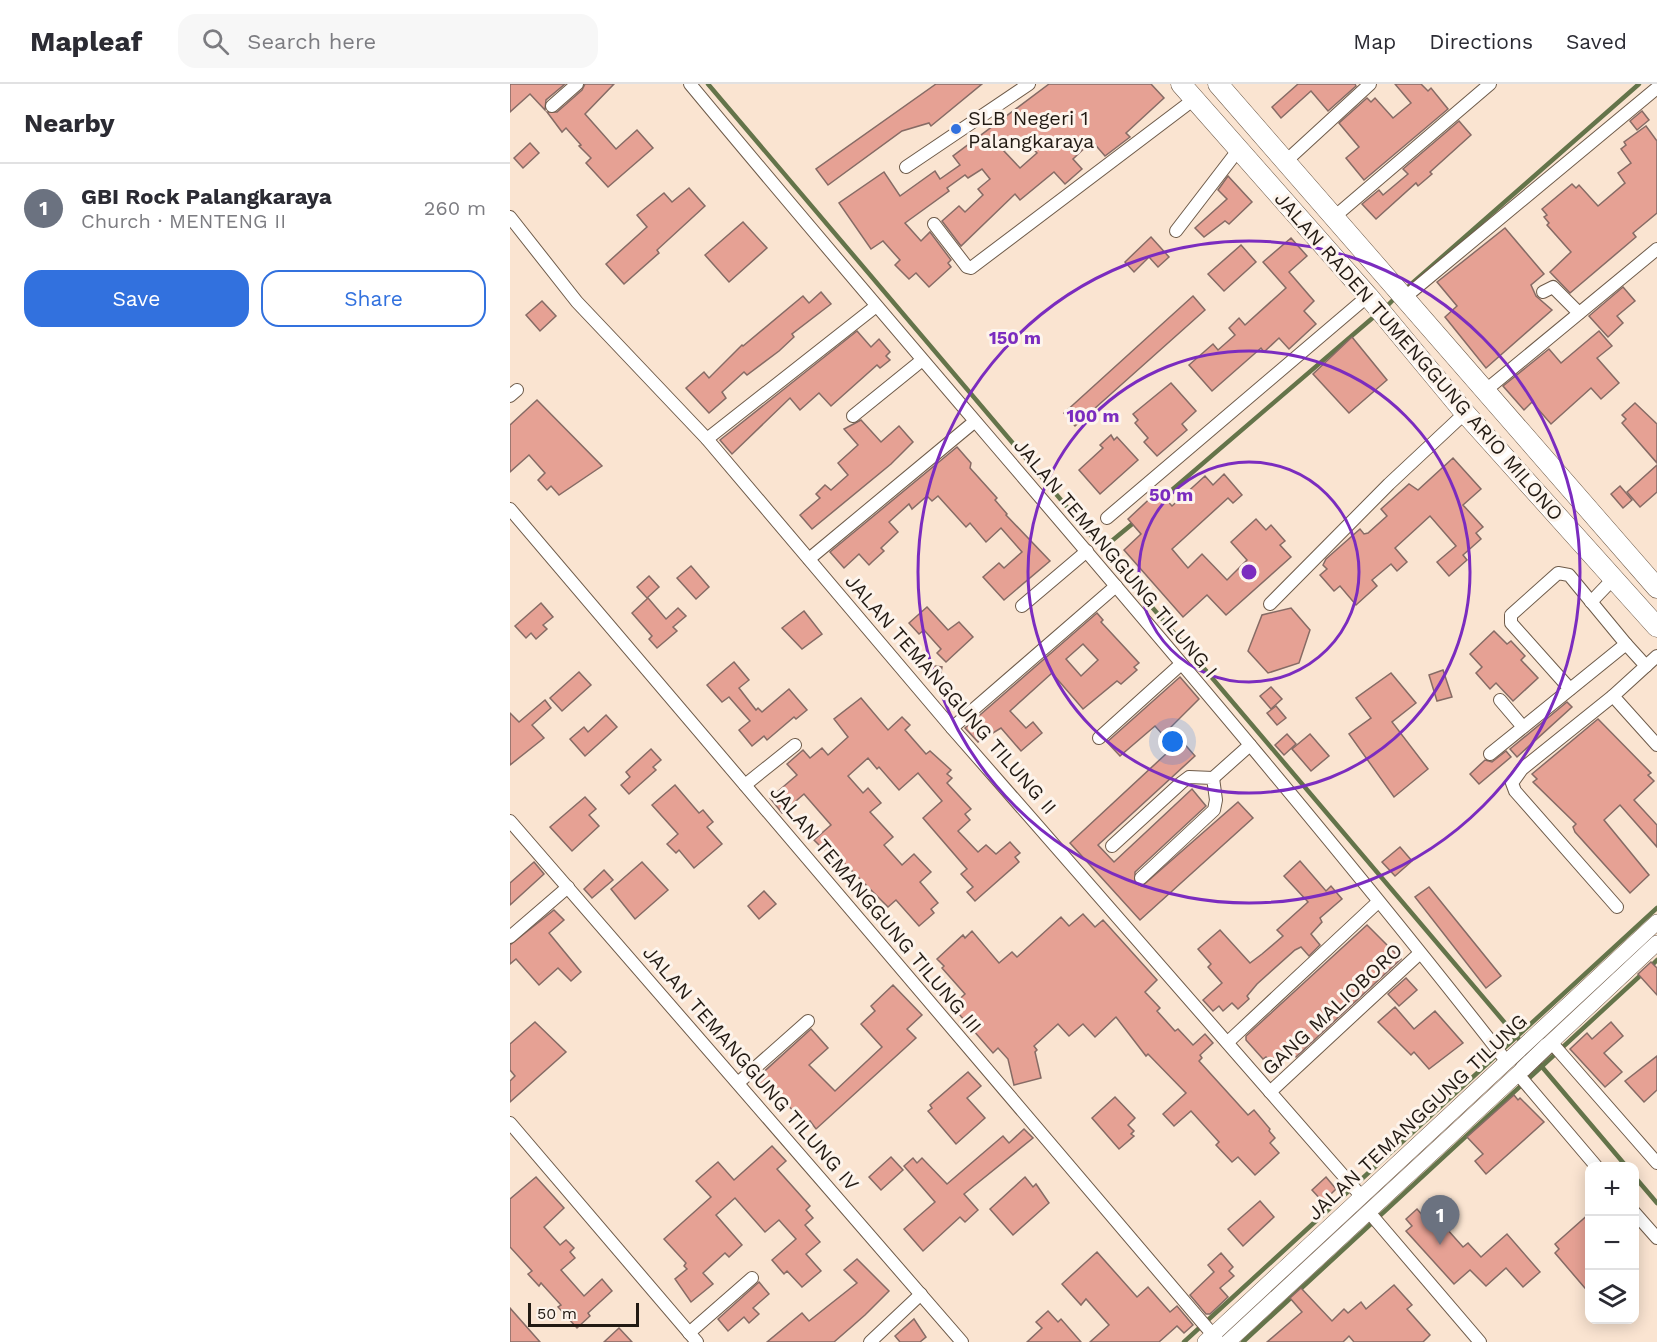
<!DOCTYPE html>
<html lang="en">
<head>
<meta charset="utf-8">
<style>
	:root { --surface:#fff; --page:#f7f7f7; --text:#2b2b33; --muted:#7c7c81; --line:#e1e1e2; --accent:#3271de }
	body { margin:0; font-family:"Work Sans",sans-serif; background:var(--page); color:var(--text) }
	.controls { position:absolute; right:18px; bottom:18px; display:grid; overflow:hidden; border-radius:12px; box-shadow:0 3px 15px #0003 }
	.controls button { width:54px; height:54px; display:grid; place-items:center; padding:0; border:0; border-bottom:2px solid var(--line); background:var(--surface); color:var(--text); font:30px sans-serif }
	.scale { position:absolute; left:18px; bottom:15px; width:111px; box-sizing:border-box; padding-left:6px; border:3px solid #221a13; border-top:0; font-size:16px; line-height:21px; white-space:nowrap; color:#221a13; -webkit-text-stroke:4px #fdf4ec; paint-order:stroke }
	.you { position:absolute; left:663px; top:658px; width:21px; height:21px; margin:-15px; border:4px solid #fff; border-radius:50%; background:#1a73e8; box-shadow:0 0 0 9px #1a73e833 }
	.badge { display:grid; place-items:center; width:39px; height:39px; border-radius:50%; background:var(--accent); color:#fff; font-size:20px; font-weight:700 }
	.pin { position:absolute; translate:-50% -50px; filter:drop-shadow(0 2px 3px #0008) }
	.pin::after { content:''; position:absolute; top:32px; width:21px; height:18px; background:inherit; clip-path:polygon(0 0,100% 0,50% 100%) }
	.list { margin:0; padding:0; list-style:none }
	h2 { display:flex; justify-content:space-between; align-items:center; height:78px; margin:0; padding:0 24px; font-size:26px }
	h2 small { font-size:20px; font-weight:400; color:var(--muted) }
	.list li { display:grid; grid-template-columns:39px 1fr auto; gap:18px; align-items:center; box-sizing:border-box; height:90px; padding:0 24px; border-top:2px solid var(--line) }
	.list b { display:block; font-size:22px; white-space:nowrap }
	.list p { margin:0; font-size:20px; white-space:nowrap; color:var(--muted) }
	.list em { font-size:20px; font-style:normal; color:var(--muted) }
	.actions { display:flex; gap:12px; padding:18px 24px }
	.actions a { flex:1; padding:14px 0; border:2px solid var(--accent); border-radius:18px; text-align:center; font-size:21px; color:var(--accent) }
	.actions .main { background:var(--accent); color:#fff }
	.icon { flex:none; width:33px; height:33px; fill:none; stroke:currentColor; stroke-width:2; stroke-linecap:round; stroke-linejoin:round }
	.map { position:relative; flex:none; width:1147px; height:1258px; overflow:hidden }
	header { display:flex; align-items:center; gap:36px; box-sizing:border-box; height:84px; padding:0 30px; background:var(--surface); border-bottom:2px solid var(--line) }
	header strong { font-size:28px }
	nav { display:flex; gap:33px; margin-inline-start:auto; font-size:21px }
	.search { width:420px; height:54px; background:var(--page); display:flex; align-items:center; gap:15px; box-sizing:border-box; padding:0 21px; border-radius:18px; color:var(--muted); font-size:22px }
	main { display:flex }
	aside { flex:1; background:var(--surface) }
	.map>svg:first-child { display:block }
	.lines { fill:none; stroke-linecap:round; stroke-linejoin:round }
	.stream { stroke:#64744a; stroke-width:4.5 }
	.building { fill:#e6a194; stroke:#866b65; stroke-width:1.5; fill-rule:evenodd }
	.minor-casing { stroke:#6e5b4a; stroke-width:14 }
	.tertiary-casing { stroke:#6e5b4a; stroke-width:16 }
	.secondary-casing { stroke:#6e5b4a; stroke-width:18 }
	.trunk-casing { stroke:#6e5b4a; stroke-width:21 }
	.minor { stroke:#fff; stroke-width:12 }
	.tertiary { stroke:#fff; stroke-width:15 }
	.secondary { stroke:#fff; stroke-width:16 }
	.trunk { stroke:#fff; stroke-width:20 }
	.ring { fill:none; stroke:#7b2cbf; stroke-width:3 }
	.poi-dot { fill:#3271de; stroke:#fdf4ec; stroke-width:2 }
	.labels { text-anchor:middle; stroke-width:6; stroke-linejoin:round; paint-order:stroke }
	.poi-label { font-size:20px; fill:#221a13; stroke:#fdf4ec; text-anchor:start }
	.street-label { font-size:20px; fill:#221a13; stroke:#fdf4ec }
	.centre { fill:#7b2cbf; stroke:#fdf4ec; stroke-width:3 }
	.ring-label { font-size:18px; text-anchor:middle; font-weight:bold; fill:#7b2cbf; stroke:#fdf4ec; stroke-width:6; stroke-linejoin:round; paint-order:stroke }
</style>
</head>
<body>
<header>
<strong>Mapleaf</strong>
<div class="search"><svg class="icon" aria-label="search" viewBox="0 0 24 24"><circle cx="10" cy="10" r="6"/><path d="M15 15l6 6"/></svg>Search here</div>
<nav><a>Map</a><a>Directions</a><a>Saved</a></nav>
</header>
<main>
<aside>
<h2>Nearby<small></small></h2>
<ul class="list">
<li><span class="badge" style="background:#6b7280">1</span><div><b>GBI Rock Palangkaraya</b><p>Church · MENTENG II</p></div><em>260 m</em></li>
</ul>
<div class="actions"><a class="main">Save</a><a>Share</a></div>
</aside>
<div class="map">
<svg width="1147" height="1258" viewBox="0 0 1147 1258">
	<rect width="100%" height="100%" fill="#fae4d1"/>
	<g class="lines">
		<g class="stream">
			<polyline points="198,0 1012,959"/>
			<polyline points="899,202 1129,0"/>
			<polyline points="875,224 883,216"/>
			<polyline points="649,417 866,231"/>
			<polyline points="592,465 627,436"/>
			<polyline points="1139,884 1147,876"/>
			<polyline points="1027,977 1116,1082"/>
			<polyline points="1124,1092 1147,1119"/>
			<polyline points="674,1258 1147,824"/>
			<polyline points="733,1258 1132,890"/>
		</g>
	</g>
	<g class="building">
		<polygon points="0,0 55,0 36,16 35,26 20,10 0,28"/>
		<polygon points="75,0 104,0 75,30 106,65 127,46 143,64 98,103 76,79 81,74 69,62 71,61 56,44 52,48 37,28 47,28 72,6"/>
		<polygon points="426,0 472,0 421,42 419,39 392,47 318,101 306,85"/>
		<path d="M539,0H641L654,14L616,49L620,53L595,72L582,57L563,75L572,85L555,100L544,88L510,116L505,110L451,162L432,137L449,122L455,128L473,111L468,105L480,95L472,85L458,94L455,91L437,104L439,107L395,139L411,157L420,148L441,176L438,179L441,183L419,203L406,189L399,195L385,181L390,176L373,157L361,165L329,119L374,88L390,112L425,87L430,95L450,81L443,72ZM513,53L527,69L510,84L494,67Z"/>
		<polygon points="788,0 845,0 846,2 818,27 801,7 771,34 762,23"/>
		<polygon points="885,0 911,0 918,7 921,4 938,25 854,96 836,74 849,63 829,39 857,14 861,18 865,14 883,34 901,19"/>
		<polygon points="1132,27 1139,36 1127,46 1120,37"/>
		<polygon points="949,37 961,51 920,88 922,90 908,102 906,99 866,135 852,120 869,106 873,111 898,90 893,85"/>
		<polygon points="1136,42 1147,57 1147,129 1123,149 1126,153 1060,209 1040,188 1061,168 1037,141 1039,139 1034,133 1037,131 1032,125 1062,100 1066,104 1069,101 1088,122 1115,99 1108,89 1121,79 1111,65 1116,61 1114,58"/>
		<polygon points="20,59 29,69 13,84 4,74"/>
		<polygon points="718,92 742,118 719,140 715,137 694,153 685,144 717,115 708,106"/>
		<polygon points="179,104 195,122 147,166 149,169 114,200 96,180 137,143 127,131 154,109 162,118"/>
		<polygon points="233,138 257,164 219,198 195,171"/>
		<polygon points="995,144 1034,190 1021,201 1026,212 1042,226 976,284 935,233 947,222 927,198"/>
		<polygon points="641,153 659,173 648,183 639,173 624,188 615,178"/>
		<polygon points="781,154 797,172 779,188 804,217 794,227 806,240 779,265 769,254 754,268 751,264 702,307 679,281 703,260 708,266 725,251 719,244 729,234 735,241 776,204 753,178"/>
		<polygon points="731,161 746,178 714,207 698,190"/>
		<polygon points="1113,203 1125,217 1107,232 1113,239 1098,253 1079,232"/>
		<polygon points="311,208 321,220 282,250 284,253 269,267 237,291 234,288 212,308 216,314 199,329 176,304 194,288 199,294 232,261 233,262 293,212 299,219"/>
		<polygon points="683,212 695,226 565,342 554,329"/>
		<polygon points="32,217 46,232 30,247 16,231"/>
		<polygon points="347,247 361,263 369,255 380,268 376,272 380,276 370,284 367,281 321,322 309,309 290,326 280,314 222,370 210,356"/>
		<polygon points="1089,247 1102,262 1087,274 1109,299 1091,315 1081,304 1041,340 1022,318 1014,326 993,302 1039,265 1051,279"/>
		<polygon points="842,253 877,296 839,329 803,290"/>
		<polygon points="661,299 686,327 672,340 677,346 647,372 634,358 638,354 625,339 628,336 623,330"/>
		<polygon points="27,316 92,382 49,411 41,402 37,406 28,396 35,389 19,371 0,388 0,341"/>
		<polygon points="1125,319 1147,340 1147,379 1112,339 1116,335 1112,331"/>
		<polygon points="351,336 371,358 389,342 403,358 381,380 302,445 290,431 310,414 306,410 315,401 321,406 338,391 328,379 348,361 334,345"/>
		<polygon points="601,351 604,356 607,353 628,376 590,410 569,386 593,364 590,361"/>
		<polygon points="447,363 461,379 460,384 487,414 485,416 497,430 496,431 540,477 494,516 473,493 489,479 494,484 512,468 491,444 476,458 460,439 456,443 428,412 422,417 417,412 402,425 399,420 379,438 388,448 371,464 374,467 362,478 359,481 349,470 334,484 320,468"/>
		<polygon points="943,374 971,405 953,421 973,443 966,449 971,455 953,471 957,476 939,492 927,478 946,462 920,432 885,464 897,478 887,487 881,480 862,496 867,502 846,521 830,502 824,507 810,491 817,485 813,481 816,475 850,445 854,450 858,449 877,432 871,425 899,400 908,406"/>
		<polygon points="1147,381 1147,408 1130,423 1117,408"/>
		<polygon points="714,390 732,411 723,419 718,414 662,465 678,484 692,470 717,496 737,476 721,458 746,435 756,446 761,441 775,457 770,461 781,473 716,531 697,511 673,533 614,466 631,450 618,435 648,407 662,422 695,392 703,401"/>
		<polygon points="1110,402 1122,416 1113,424 1101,410"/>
		<polygon points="181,482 199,503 186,515 167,494"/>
		<polygon points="139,492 149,503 137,514 127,503"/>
		<polygon points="138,514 156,535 168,524 176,532 163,543 167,547 147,564 139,555 142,552 122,529"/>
		<polygon points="31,519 43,533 33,541 37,545 26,555 21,549 16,554 5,542"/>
		<polygon points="417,523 438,546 449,538 463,553 436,578 427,569 431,565 414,546 409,550 399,539"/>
		<polygon points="781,524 800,546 789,579 758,589 738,567 752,531"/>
		<polygon points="294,527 312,550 292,565 272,544"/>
		<path d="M587,529L593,536L591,538L629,579L624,583L627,586L611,600L607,597L573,625L542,589L500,627L516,644L523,638L532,649L511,667L491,644L468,658L455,644ZM573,560L588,576L571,592L556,575Z"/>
		<polygon points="984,547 997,560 1001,557 1015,572 1011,576 1028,594 1003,617 986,599 980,605 966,589 972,583 960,570"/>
		<polygon points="224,578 239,596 229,604 246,626 248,624 252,628 279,605 297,626 286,635 284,633 257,656 254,652 242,662 229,646 240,637 219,613 212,618 197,601"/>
		<polygon points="417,581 432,583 430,594 415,592"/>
		<polygon points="933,586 942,613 927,617 919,591"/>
		<polygon points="69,588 81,601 52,627 40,614"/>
		<polygon points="881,589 906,619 882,638 918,685 884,713 839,650 861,634 846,614"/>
		<polygon points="670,593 689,615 653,651 645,642 610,672 597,658"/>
		<polygon points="761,603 772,615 761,625 750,612"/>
		<polygon points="351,614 378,646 392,633 400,641 395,646 416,670 420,667 441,686 437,690 442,694 437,699 461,725 455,730 460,736 448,747 468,768 476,761 486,770 500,758 510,769 505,773 509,778 465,817 457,808 463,803 451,790 457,785 413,734 432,717 408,689 389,706 369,683 367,685 358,674 338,692 353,709 358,704 371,719 360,728 383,753 374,761 392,781 404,770 421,788 410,798 428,819 421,825 424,829 409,842 386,816 378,823 318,763 314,766 304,756 321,741 294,710 272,729 260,714 287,691 277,680 293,666 300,674 312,664 318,671 338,653 324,635"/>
		<polygon points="35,616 41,624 22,641 34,654 0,681 0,629 9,638"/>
		<polygon points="1057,618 1062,623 1007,673 1000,665"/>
		<polygon points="766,622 776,634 767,641 757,629"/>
		<polygon points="96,631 107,643 75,672 60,655 74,643 78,648"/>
		<polygon points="1088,635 1141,689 1138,691 1144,697 1124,716 1147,741 1147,763 1110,721 1094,736 1139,791 1120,809 1065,748 1063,743 1066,740 1023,698 1027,695 1022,690"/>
		<polygon points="777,650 786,660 774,671 765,661"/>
		<polygon points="800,650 819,672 801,687 782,665"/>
		<polygon points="671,656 685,672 588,761 604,778 682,705 696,722 625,788 625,799 632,802 728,718 743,734 630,836 560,759"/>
		<polygon points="141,665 151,676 143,683 146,686 119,710 111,701 120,693 116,688"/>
		<polygon points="996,667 1001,673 969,700 960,690 975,676 982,678"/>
		<polygon points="165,701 189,729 193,726 203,738 197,743 212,760 184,784 169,766 166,769 157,760 168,750 142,721"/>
		<polygon points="75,713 86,725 79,731 89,742 62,767 40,743"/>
		<polygon points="890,763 902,777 885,792 872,778"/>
		<polygon points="790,777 816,807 821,802 832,815 810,834 812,838 801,850 810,861 799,872 791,863 785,866 747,900 737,912 739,915 728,925 722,919 713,927 709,922 703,927 693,916 712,899 698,883 701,880 688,865 710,846 740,879 752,870 773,852 767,846 798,818 774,792"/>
		<polygon points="24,778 34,790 0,821 0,799"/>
		<polygon points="132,778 158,806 125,835 101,805"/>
		<polygon points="94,786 103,796 82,814 74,805"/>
		<polygon points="919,803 991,892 976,904 905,813"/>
		<polygon points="254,807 266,820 249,835 238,822"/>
		<polygon points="44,826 54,836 39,849 71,888 61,897 48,884 29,901 6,875 0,880 0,861"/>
		<polygon points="573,830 585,843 593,836 647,896 635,908 650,924 647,927 665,947 668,945 683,961 695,950 703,959 690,971 692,974 689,977 738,1031 744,1026 760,1045 759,1047 765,1054 760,1059 769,1069 745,1091 728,1073 722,1078 706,1061 709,1058 681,1027 664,1042 653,1030 676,1009 638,970 636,972 606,933 585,953 573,940 559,952 548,940 524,962 527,966 525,968 531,994 504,1001 498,975 488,964 483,969 442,922 455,910 432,884 434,882 427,875 453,851 455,854 462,847 489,879 502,868 507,873 551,833 559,842"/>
		<polygon points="857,841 891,875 786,973 777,963 760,977 756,973 753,975 736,956 736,952"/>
		<polygon points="1141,878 1147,884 1147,911 1128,890"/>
		<polygon points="896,894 907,906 889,922 878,910"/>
		<polygon points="383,901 412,931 397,945 406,954 306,1045 300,1037 296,1041 266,1008 259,1014 246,998 249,995 248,993 301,945 318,964 299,981 325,1007 372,963 351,940 365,927 361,922"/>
		<polygon points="885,923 904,945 925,927 953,959 919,985 904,968 901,971 868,938"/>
		<polygon points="25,938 56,968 0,1018 0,997 5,992 0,986 0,960"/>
		<polygon points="1101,938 1113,952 1094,969 1112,988 1095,1003 1060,965 1077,949 1082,955"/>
		<polygon points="1147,972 1147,1006 1134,1018 1115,997"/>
		<polygon points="458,988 471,1002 457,1014 475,1034 446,1060 418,1027 422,1024 420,1021"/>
		<polygon points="1004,1011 1008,1016 1010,1014 1034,1038 976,1090 965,1077 973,1070 957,1053"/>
		<polygon points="605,1013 625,1034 618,1041 624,1047 621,1050 624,1052 609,1065 582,1034"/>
		<polygon points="514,1045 523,1054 454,1110 468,1126 455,1138 450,1133 413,1167 394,1145 425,1118 394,1082 403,1074 407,1079 412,1074 437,1100 493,1052 499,1059"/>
		<polygon points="262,1062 276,1077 267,1085 300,1122 296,1126 303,1134 295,1141 310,1158 296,1170 311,1187 292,1203 277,1187 274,1190 262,1176 286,1155 269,1136 255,1148 225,1114 206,1131 232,1161 219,1173 215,1169 193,1189 203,1200 181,1218 165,1195 177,1185 174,1182 176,1179 154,1155 201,1113 186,1097 208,1078 224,1096"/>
		<polygon points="381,1073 393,1086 371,1106 359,1093"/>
		<polygon points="26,1093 54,1124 34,1143 50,1161 56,1156 64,1164 60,1168 65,1174 51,1186 74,1212 92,1195 102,1207 78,1229 80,1232 67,1244 48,1223 51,1221 31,1199 29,1202 18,1190 22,1187 0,1163 0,1115"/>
		<polygon points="515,1093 523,1103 526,1100 539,1119 503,1151 480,1125"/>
		<polygon points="816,1093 826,1105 813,1118 802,1106"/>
		<polygon points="750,1117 764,1133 733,1162 718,1145"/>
		<polygon points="907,1125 913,1132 920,1126 953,1163 958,1159 971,1173 997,1150 1030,1188 1013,1203 996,1184 976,1202 960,1186 944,1200 896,1147 902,1142 896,1135"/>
		<polygon points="1080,1129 1080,1210 1045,1169 1049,1165 1045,1160"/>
		<polygon points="587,1168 627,1213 638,1203 660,1228 667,1222 683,1241 674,1249 667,1242 649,1258 580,1258 599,1241 576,1215 571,1221 552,1200"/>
		<polygon points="711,1169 723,1183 719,1187 724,1192 710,1204 718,1213 700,1230 696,1230 680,1211 704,1188 698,1181"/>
		<polygon points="347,1175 379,1207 355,1231 324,1258 257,1258 292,1229 299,1237 347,1199 334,1186"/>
		<polygon points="249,1198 259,1210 243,1224 249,1230 239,1239 234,1233 218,1247 208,1235"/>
		<polygon points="884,1201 902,1221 897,1225 920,1251 913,1258 844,1258 839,1252 833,1258 757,1258 792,1228 780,1214 791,1204 822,1237 834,1225 838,1229 851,1218 856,1225"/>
		<polygon points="0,1224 30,1258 0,1258"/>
		<polygon points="538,1227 548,1238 551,1235 571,1258 517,1258 532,1244 526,1238"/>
		<polygon points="404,1235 416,1253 410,1258 390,1258 385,1252"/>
		<polygon points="109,1244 122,1258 94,1258"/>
	</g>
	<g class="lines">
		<defs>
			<g id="minor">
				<path d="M180,0C451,327 736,643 997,978"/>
				<polyline points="42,22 67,0"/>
				<polyline points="775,78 860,0"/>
				<polyline points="396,83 519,0"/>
				<polyline points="0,133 67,218 197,355 442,644 852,1113"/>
				<polyline points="823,134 980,0"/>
				<polyline points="424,140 457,183 461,184 683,16"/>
				<polyline points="666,147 729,65"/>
				<polyline points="1033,208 1043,203 1069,229"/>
				<polyline points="894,214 1147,4"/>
				<polyline points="976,306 1147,165"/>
				<polyline points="0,312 7,306"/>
				<polyline points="343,332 411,277"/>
				<polyline points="197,355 365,223"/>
				<polyline points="0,425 709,1258"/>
				<polyline points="597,434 858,212"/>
				<polyline points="299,475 464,338"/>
				<polyline points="1081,518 1103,495"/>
				<polyline points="760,520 879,400 955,329"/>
				<polyline points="512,522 577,467"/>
				<polyline points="1060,605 1001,539 1001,531 1048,489 1059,491 1116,560"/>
				<polyline points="1103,612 1147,661"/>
				<polyline points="990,616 1013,643"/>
				<polyline points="442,644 606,502"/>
				<polyline points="589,654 670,581"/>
				<polyline points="980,670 1116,560 1136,582"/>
				<polyline points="703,694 740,661"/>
				<polyline points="235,701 285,661"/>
				<polyline points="0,737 452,1258"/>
				<polyline points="602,762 671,699 679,693 703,694 706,716 704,726 631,794"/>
				<polyline points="1107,823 1005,707 1002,699 1012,685 1103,612 1147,572"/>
				<polyline points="0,853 58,803"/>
				<polyline points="718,958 868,818"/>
				<polyline points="1041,958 1147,1079"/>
				<polyline points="1007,989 1086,1082"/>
				<polyline points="228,999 298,937"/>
				<polyline points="760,1008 910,869"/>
				<polyline points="0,1039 187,1258"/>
				<polyline points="858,1127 970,1258"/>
				<polyline points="1124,1128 1147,1154"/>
				<polyline points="179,1249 242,1194"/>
				<polyline points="360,1258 411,1210"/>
			</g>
			<g id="tertiary">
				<polyline points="1037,962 1147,859"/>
				<polyline points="695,1258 1147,838"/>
				<polyline points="718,1258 1013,985"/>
			</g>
			<polyline id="secondary" points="1013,985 1037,962"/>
			<g id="trunk">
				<polyline points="671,0 858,212 955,329 1147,543"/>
				<polyline points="708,0 1147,504"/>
			</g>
		</defs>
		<use href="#minor" class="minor-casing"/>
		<use href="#tertiary" class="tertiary-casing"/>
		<use href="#secondary" class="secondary-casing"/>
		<use href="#trunk" class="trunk-casing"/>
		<use href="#minor" class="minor"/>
		<use href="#tertiary" class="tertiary"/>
		<use href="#secondary" class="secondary"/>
		<use href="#trunk" class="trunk"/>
	</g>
	<g class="ring">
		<circle cx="739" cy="488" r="110"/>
		<circle cx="739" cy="488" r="221"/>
		<circle cx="739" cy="488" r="331"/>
	</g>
	<circle class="poi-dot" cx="446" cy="45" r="6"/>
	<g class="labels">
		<g class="poi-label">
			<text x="458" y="41">SLB Negeri 1<tspan x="458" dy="23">Palangkaraya</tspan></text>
		</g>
		<g class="street-label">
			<text transform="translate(909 272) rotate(49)" y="7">JALAN RADEN TUMENGGUNG ARIO MILONO</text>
			<text transform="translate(606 474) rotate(50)" y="7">JALAN TEMANGGUNG TILUNG I</text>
			<text transform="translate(441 610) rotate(49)" y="7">JALAN TEMANGGUNG TILUNG II</text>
			<text transform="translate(366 825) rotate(50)" y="7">JALAN TEMANGGUNG TILUNG III</text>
			<text transform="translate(822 925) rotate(-43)" y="7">GANG MALIOBORO</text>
			<text transform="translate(241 984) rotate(49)" y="7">JALAN TEMANGGUNG TILUNG IV</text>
			<text transform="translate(907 1033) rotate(-43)" y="7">JALAN TEMANGGUNG TILUNG</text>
		</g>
	</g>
	<circle cx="739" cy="488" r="9" class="centre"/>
	<g class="ring-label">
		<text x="505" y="260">150 m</text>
		<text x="583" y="338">100 m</text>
		<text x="661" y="417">50 m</text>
	</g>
</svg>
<div class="controls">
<button>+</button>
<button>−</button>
<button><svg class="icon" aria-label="layers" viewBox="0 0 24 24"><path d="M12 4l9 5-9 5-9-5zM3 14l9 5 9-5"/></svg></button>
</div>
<div class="scale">50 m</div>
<div class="you"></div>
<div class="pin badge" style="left:930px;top:1161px;background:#6b7280">1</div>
</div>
</main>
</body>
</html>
